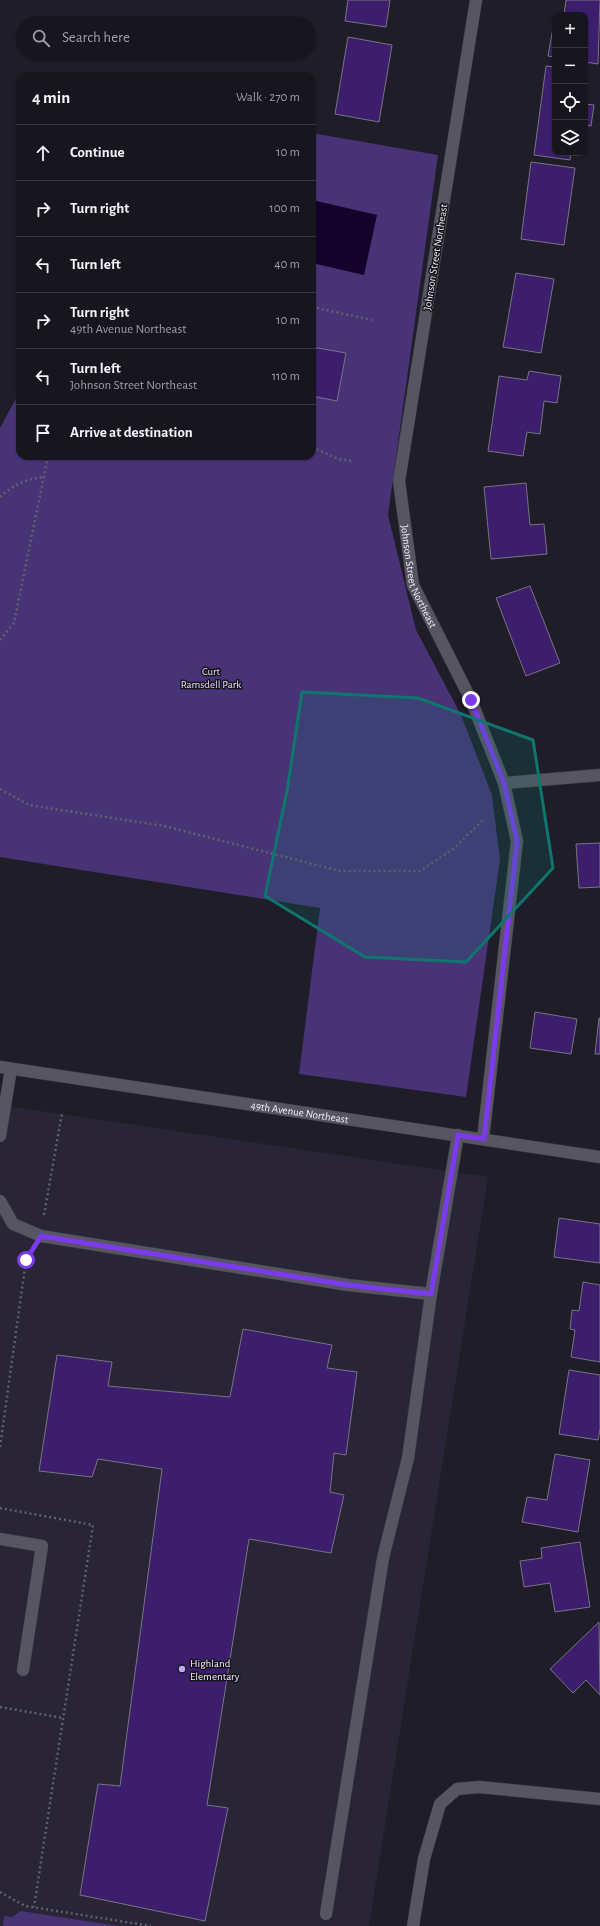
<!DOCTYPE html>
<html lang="en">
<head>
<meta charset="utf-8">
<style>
	:root { --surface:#17161e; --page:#201f27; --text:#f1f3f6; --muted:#9e9fa4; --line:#36353c }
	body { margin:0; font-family:"Alegreya Sans",sans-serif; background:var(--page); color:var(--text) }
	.controls { position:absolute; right:12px; top:12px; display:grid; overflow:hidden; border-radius:8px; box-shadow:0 1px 3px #0004 }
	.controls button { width:36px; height:36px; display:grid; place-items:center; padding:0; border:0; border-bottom:1px solid var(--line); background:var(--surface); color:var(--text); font:20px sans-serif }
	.stop { position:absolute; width:12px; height:12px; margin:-9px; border:3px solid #7c3aed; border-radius:50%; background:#fff }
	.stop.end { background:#7c3aed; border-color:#fff; box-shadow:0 1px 4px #0008 }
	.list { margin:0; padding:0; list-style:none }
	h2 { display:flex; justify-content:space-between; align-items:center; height:52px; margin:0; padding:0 16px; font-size:17px }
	h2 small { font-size:13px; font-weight:400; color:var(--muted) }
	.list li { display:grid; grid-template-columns:26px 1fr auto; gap:12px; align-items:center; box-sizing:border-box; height:56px; padding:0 16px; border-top:1px solid var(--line) }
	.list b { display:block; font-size:15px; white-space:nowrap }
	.list p { margin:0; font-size:13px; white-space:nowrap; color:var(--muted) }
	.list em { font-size:13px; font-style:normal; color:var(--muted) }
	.icon { flex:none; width:22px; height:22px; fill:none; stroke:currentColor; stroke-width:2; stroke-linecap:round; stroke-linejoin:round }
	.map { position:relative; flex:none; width:600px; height:1926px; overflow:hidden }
	.search { position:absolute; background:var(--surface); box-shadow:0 1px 3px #0004; left:16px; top:16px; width:300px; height:44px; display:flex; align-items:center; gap:10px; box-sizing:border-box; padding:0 14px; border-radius:22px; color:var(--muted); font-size:15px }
	.panel { position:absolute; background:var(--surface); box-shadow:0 1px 3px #0004; left:16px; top:72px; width:300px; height:388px; border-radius:12px }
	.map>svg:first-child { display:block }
	.built { fill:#292536 }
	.park { fill:#493377 }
	.water { fill:#13032b }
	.building { fill:#3c1e6d; stroke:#777483 }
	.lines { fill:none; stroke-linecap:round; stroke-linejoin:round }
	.service-casing { stroke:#3c3a43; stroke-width:13 }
	.minor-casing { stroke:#3c3a43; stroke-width:13 }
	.tertiary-casing { stroke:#3c3a43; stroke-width:13 }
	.path { stroke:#62606a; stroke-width:2.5; stroke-dasharray:2 3; stroke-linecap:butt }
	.service { stroke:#585562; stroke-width:12 }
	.minor { stroke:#585562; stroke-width:12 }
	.tertiary { stroke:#585562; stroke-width:12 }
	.route { stroke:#7c3aed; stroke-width:5 }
	.marked { fill:#0f766e; fill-opacity:0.2; stroke:#0f766e; stroke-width:3; stroke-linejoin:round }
	.poi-dot { fill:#bda9f5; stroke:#16131e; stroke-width:1.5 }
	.labels { text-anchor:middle; stroke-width:3; stroke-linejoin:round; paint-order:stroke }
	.street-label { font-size:11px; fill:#f0eef6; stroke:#16131e }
	.park-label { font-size:11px; fill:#e3def6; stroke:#16131e }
	.poi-label { font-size:11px; fill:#f0eef6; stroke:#16131e; text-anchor:start }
</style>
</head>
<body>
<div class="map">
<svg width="600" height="1926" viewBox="0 0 600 1926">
	<rect width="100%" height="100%" fill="#1f1d28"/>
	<polygon class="built" points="0,1105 488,1177 369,1926 0,1926"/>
	<g class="park">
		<polygon points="312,133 438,155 388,515 416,630 461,715 492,795 500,860 466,1097 299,1074 320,908 0,857 0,428 20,391 20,456 312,456"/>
		<polygon points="21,1911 118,1926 3,1926 4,1916 12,1917"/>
	</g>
	<polygon class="water" points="312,200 377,215 364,275 312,263"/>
	<g class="building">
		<polygon points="348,0 390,0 386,27 345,21"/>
		<polygon points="566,0 600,0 598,64 585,62 585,15 564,15"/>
		<polygon points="555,16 555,57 548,56"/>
		<polygon points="348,37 392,45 379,122 335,114"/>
		<polygon points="546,66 555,67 555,153 571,153 570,160 534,155"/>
		<polygon points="585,104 594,105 591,126 585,125"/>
		<polygon points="531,162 575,168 564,245 521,239"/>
		<polygon points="516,273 554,279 541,353 503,347"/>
		<polygon points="312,347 346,353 337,401 312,396"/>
		<polygon points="529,371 561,376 557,403 544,401 540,434 527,432 523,456 488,451 499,376 527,380"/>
		<polygon points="526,483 530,525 544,524 547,554 491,559 484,487"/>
		<polygon points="530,586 560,663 526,676 496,598"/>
		<polygon points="600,843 600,887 579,888 576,844"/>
		<polygon points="535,1012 577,1019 571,1054 530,1048"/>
		<polygon points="599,1018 600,1018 600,1054 595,1054"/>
		<polygon points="559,1218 600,1224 600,1263 554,1257"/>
		<polygon points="583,1282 600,1285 600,1362 571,1357 575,1330 570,1329 572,1310 579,1311"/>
		<polygon points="243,1329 332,1345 327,1368 357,1372 346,1455 334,1453 330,1492 344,1495 331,1553 249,1539 207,1805 228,1808 205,1921 80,1895 98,1784 120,1786 162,1469 98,1459 92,1477 39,1471 57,1355 112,1362 108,1386 230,1397"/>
		<polygon points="569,1370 600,1375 600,1429 598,1440 559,1434"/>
		<polygon points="555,1454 590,1460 578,1532 522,1522 527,1497 547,1500"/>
		<polygon points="580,1542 590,1607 555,1612 550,1583 524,1587 520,1561 542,1558 541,1548"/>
		<polygon points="599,1622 600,1695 586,1680 573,1693 550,1669"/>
	</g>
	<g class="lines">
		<defs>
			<g id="service">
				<polyline points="0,1136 11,1069"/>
				<polyline points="0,1201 13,1224 41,1236 348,1285 431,1294"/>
				<polyline points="0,1539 42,1546 23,1670"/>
				<polyline points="326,1914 383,1558 408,1458 431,1294 458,1135"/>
				<polyline points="413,1926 424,1859 440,1804 457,1789 479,1787 600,1799"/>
			</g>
			<g id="minor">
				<path id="s1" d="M476,0L399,481L413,585L471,700L504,783L517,841L483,1139"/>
				<polyline points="504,783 600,775"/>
			</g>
			<g id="tertiary">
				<path id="s2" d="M0,1067L600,1157"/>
			</g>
		</defs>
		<use href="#service" class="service-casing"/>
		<use href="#minor" class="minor-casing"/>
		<use href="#tertiary" class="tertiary-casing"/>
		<g class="path">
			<polyline points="312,307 372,320"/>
			<polyline points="312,447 338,459 352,461"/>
			<path d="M0,497C13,485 26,479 44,477"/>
			<polyline points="0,640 14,623 48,456"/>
			<polyline points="0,789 29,805 164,826 340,871 420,871 453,849 484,819"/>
			<polyline points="44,1215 62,1113"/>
			<polyline points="0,1447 26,1260 30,1253"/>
			<polyline points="0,1508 93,1525 34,1907"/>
			<polyline points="0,1707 63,1718"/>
			<polyline points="0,1892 25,1906 151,1926"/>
		</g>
		<use href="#service" class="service"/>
		<use href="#minor" class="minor"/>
		<use href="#tertiary" class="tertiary"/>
	</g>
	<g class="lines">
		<polyline class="route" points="26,1260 41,1236 348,1285 431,1294 458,1135 484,1139 517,841 504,783 471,700"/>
	</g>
	<path class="marked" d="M302,692L418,698L533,740L553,868L466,962L365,957L265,896L287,791Z"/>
	<circle class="poi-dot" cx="182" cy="1669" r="4"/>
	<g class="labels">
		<g class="street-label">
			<text transform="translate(435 257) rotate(-81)" y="4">Johnson Street Northeast</text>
			<text dy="4" stroke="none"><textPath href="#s1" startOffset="585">Johnson Street Northeast</textPath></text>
			<text dy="4" stroke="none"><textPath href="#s2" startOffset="303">49th Avenue Northeast</textPath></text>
		</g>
		<g class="park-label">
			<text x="211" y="675">Curt<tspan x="211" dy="13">Ramsdell Park</tspan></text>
		</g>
		<g class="poi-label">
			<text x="190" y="1667">Highland<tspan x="190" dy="13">Elementary</tspan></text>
		</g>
	</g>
</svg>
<div class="controls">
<button>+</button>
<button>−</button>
<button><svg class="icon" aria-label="locate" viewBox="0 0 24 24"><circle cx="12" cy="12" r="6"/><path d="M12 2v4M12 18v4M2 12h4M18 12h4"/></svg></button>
<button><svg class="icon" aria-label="layers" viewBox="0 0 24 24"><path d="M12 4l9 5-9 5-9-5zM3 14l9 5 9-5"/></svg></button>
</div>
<div class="stop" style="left:26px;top:1260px"></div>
<div class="stop end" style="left:471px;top:700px"></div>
<div class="search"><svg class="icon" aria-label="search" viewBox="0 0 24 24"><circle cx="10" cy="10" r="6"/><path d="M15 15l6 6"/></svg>Search here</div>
<section class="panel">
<h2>4 min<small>Walk · 270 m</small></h2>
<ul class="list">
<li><svg class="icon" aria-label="ahead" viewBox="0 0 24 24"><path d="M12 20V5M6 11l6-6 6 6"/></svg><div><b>Continue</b></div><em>10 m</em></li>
<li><svg class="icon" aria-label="right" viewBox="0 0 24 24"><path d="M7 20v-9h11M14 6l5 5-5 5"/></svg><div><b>Turn right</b></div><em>100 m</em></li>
<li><svg class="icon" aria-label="left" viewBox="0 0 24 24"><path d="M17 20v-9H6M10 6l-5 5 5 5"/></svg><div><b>Turn left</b></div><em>40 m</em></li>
<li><svg class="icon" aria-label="right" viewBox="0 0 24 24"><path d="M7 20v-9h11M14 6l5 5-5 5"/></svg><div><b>Turn right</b><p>49th Avenue Northeast</p></div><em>10 m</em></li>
<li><svg class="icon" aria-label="left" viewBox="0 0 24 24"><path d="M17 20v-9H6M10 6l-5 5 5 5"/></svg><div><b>Turn left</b><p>Johnson Street Northeast</p></div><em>110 m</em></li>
<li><svg class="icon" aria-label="arrive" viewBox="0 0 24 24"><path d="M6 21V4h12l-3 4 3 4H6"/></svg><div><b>Arrive at destination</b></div></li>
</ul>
</section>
</div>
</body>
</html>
